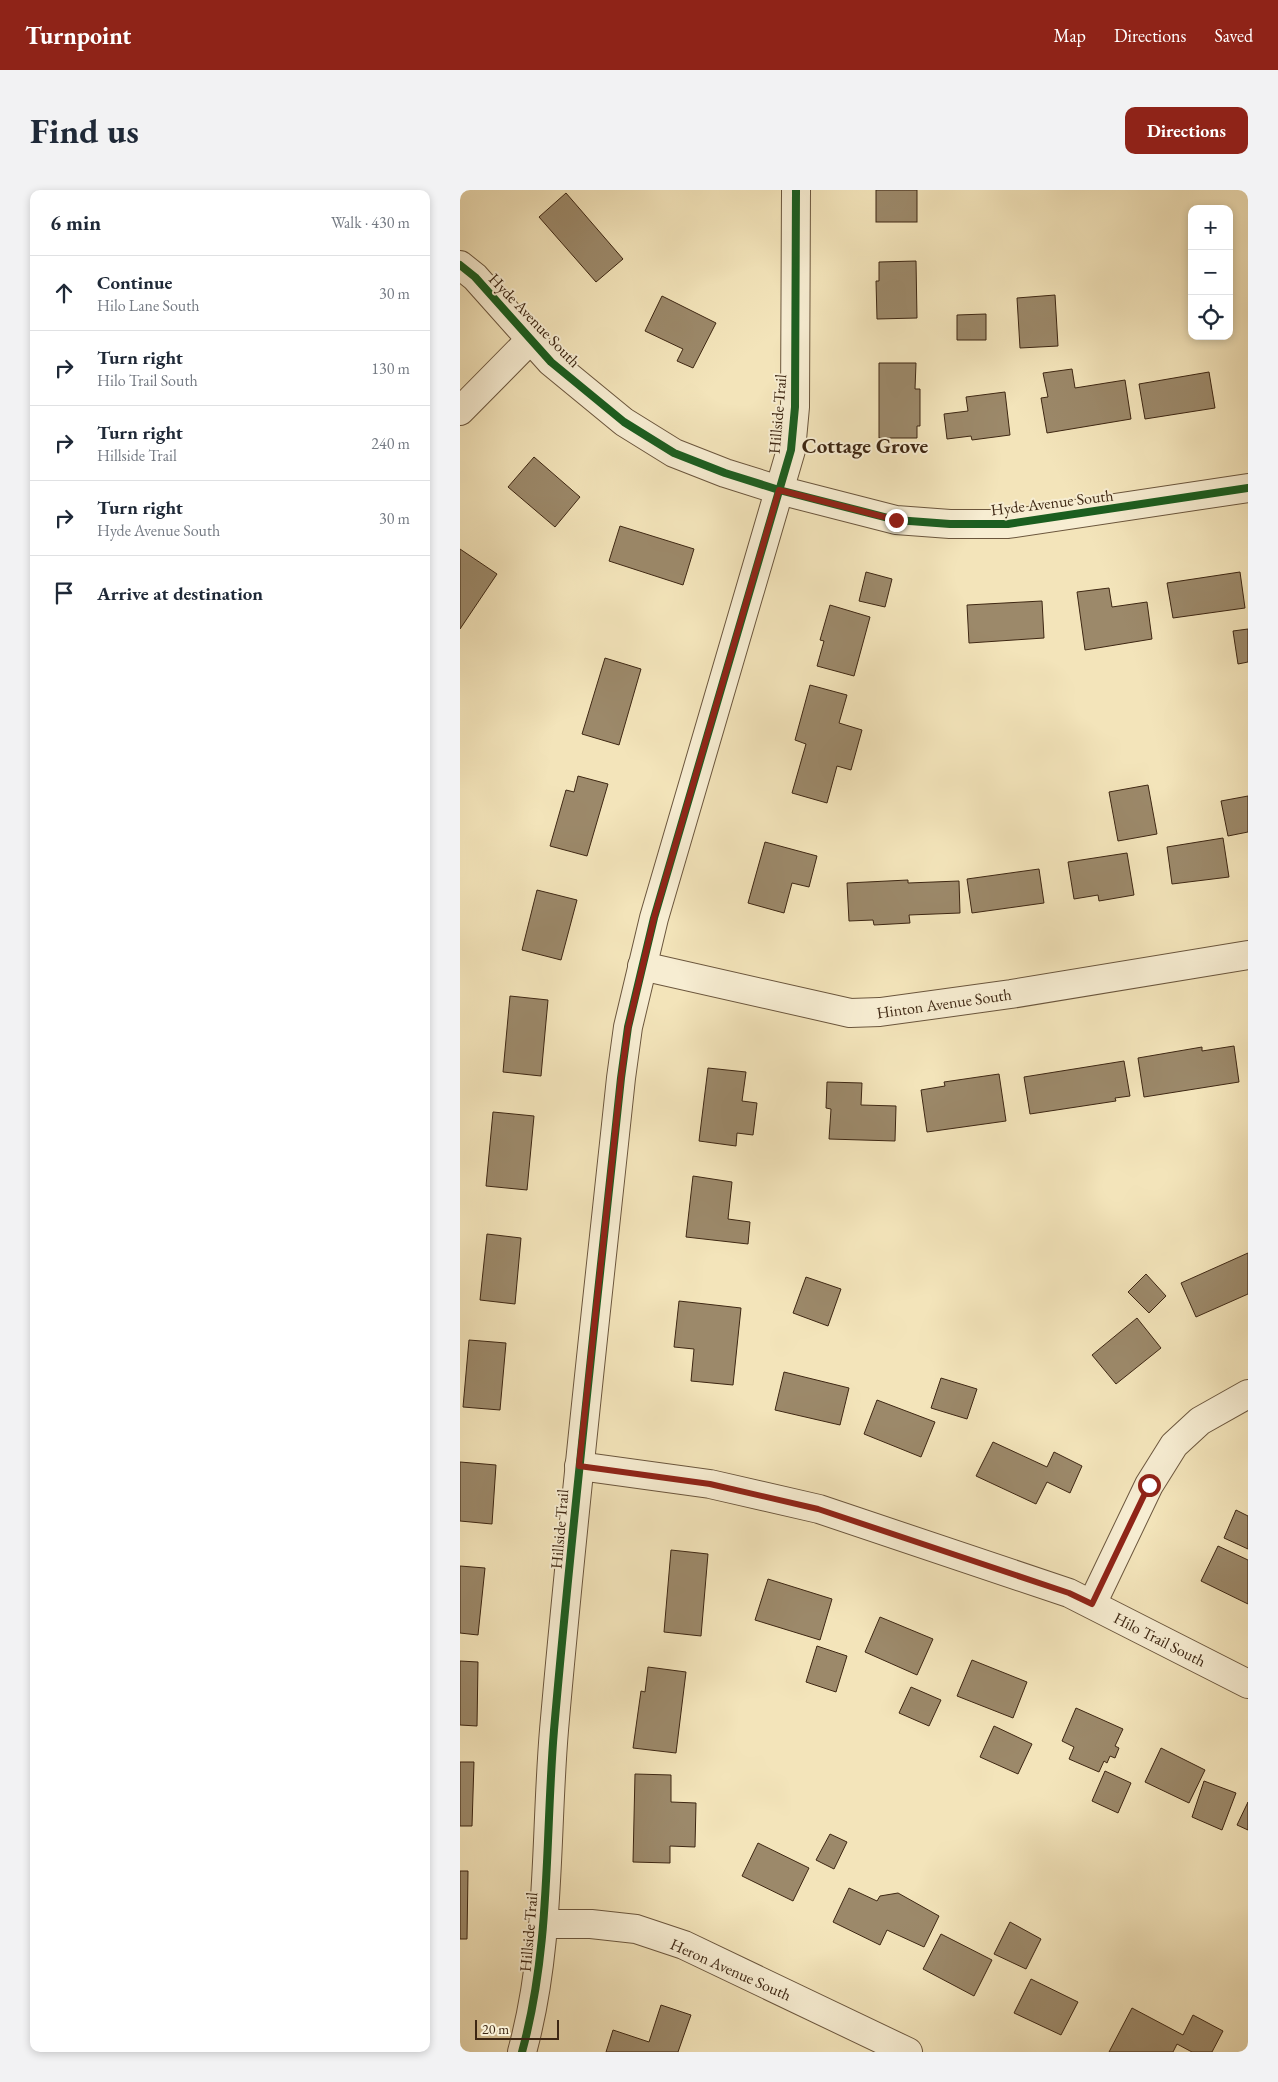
<!DOCTYPE html>
<html lang="en">
<head>
<meta charset="utf-8">
<style>
	:root { --surface:#fff; --page:#f2f2f3; --text:#1f2937; --muted:#747a83; --line:#e0e1e3; --accent:#8f2418 }
	body { margin:0; font-family:"EB Garamond",serif; background:var(--page); color:var(--text) }
	.controls { position:absolute; right:15px; top:15px; display:grid; overflow:hidden; border-radius:10px; box-shadow:0 2px 8px #0003 }
	.controls button { width:45px; height:45px; display:grid; place-items:center; padding:0; border:0; border-bottom:1px solid var(--line); background:var(--surface); color:var(--text); font:25px sans-serif }
	.scale { position:absolute; left:15px; bottom:12px; width:84px; box-sizing:border-box; padding-left:5px; border:2px solid #3e2713; border-top:0; font-size:14px; line-height:18px; white-space:nowrap; color:#3e2713; -webkit-text-stroke:4px #f7edd2; paint-order:stroke }
	.stop { position:absolute; width:15px; height:15px; margin:-11px; border:4px solid #8f2418; border-radius:50%; background:#fff }
	.stop.end { background:#8f2418; border-color:#fff; box-shadow:0 1px 5px #0008 }
	.list { margin:0; padding:0; list-style:none }
	h2 { display:flex; justify-content:space-between; align-items:center; height:65px; margin:0; padding:0 20px; font-size:21px }
	h2 small { font-size:16px; font-weight:400; color:var(--muted) }
	.list li { display:grid; grid-template-columns:32px 1fr auto; gap:15px; align-items:center; box-sizing:border-box; height:75px; padding:0 20px; border-top:1px solid var(--line) }
	.list b { display:block; font-size:19px; white-space:nowrap }
	.list p { margin:0; font-size:16px; white-space:nowrap; color:var(--muted) }
	.list em { font-size:16px; font-style:normal; color:var(--muted) }
	.icon { flex:none; width:28px; height:28px; fill:none; stroke:currentColor; stroke-width:2; stroke-linecap:round; stroke-linejoin:round }
	.map { position:relative; flex:none; width:788px; height:1862px; overflow:hidden; border-radius:10px }
	header { display:flex; align-items:center; gap:30px; box-sizing:border-box; height:70px; padding:0 25px; background:var(--accent); color:#fff }
	header strong { font-size:24px }
	nav { display:flex; gap:28px; margin-inline-start:auto; font-size:18px }
	.intro { display:flex; align-items:center; justify-content:space-between; box-sizing:border-box; height:120px; padding:0 30px }
	h1 { margin:0; font-size:35px }
	.button { padding:12px 22px; border-radius:10px; background:var(--accent); color:#fff; font-size:18px; font-weight:700 }
	main { display:flex; gap:30px; padding:0 30px }
	aside { flex:1; background:var(--surface); border-radius:10px; box-shadow:0 2px 8px #0003 }
	.map>svg:first-child { display:block }
	.building { fill:#9c896a; stroke:#3e2713 }
	.lines { fill:none; stroke-linecap:round; stroke-linejoin:round }
	.minor-casing { stroke:#6b563d; stroke-width:30 }
	.minor { stroke:#f7edd2; stroke-width:28 }
	.cycleway-casing { stroke:#f7edd2; stroke-width:11 }
	.cycleway { stroke:#1b5e20; stroke-width:8 }
	.route { stroke:#8f2418; stroke-width:6 }
	.labels { text-anchor:middle; stroke-width:4; stroke-linejoin:round; paint-order:stroke }
	.street-label { font-size:16px; fill:#3e2713; stroke:#f7edd2 }
	.district-label { font-size:21px; font-weight:bold; fill:#3e2713; stroke:#f7edd2 }
</style>
</head>
<body>
<header>
<strong>Turnpoint</strong>
<nav><a>Map</a><a>Directions</a><a>Saved</a></nav>
</header>
<div class="intro"><h1>Find us</h1><a class="button">Directions</a></div>
<main>
<aside>
<h2>6 min<small>Walk · 430 m</small></h2>
<ul class="list">
<li><svg class="icon" aria-label="ahead" viewBox="0 0 24 24"><path d="M12 20V5M6 11l6-6 6 6"/></svg><div><b>Continue</b><p>Hilo Lane South</p></div><em>30 m</em></li>
<li><svg class="icon" aria-label="right" viewBox="0 0 24 24"><path d="M7 20v-9h11M14 6l5 5-5 5"/></svg><div><b>Turn right</b><p>Hilo Trail South</p></div><em>130 m</em></li>
<li><svg class="icon" aria-label="right" viewBox="0 0 24 24"><path d="M7 20v-9h11M14 6l5 5-5 5"/></svg><div><b>Turn right</b><p>Hillside Trail</p></div><em>240 m</em></li>
<li><svg class="icon" aria-label="right" viewBox="0 0 24 24"><path d="M7 20v-9h11M14 6l5 5-5 5"/></svg><div><b>Turn right</b><p>Hyde Avenue South</p></div><em>30 m</em></li>
<li><svg class="icon" aria-label="arrive" viewBox="0 0 24 24"><path d="M6 21V4h12l-3 4 3 4H6"/></svg><div><b>Arrive at destination</b></div></li>
</ul>
</aside>
<div class="map">
<svg width="788" height="1862" viewBox="0 0 788 1862">
	<rect width="100%" height="100%" fill="#f3e4ba"/>
	<filter id="stains"><feTurbulence type="fractalNoise" baseFrequency=".004" numOctaves="4"/><feColorMatrix values="0 0 0 0 .2 0 0 0 0 .09 0 0 0 0 .02 0 0 0 .5 -.17"/></filter>
	<radialGradient id="worn" r=".72"><stop offset=".6" stop-color="#630" stop-opacity="0"/><stop offset="1" stop-color="#630" stop-opacity=".3"/></radialGradient>
	<g class="building">
		<rect x="416" y="0" width="41" height="32"/>
		<polygon points="106,3 163,69 136,92 79,27"/>
		<polygon points="456,71 457,128 417,129 416,91 419,91 419,72"/>
		<polygon points="595,105 598,156 560,158 557,108"/>
		<polygon points="202,106 256,133 233,178 217,171 223,159 185,141"/>
		<polygon points="526,124 526,150 497,150 497,125"/>
		<polygon points="419,173 456,173 455,199 460,199 460,236 457,236 457,248 419,248"/>
		<polygon points="612,179 615,198 665,190 671,229 587,243 581,208 588,207 583,183"/>
		<polygon points="749,182 755,218 685,229 679,194"/>
		<polygon points="545,202 550,245 512,250 511,246 487,249 484,224 508,221 506,207"/>
		<polygon points="74,267 120,307 95,337 48,297"/>
		<polygon points="160,336 234,359 223,395 149,371"/>
		<polygon points="0,359 37,384 0,439"/>
		<polygon points="406,382 432,389 425,417 399,411"/>
		<polygon points="780,382 785,418 713,428 707,393"/>
		<polygon points="649,398 652,417 687,412 692,449 625,460 617,402"/>
		<polygon points="582,411 584,448 509,453 507,415"/>
		<polygon points="370,415 410,427 394,486 357,476 364,451 360,450"/>
		<polygon points="788,439 788,472 778,474 773,441"/>
		<polygon points="145,468 181,479 159,555 122,544"/>
		<polygon points="350,495 387,505 379,533 402,540 391,580 377,576 367,613 332,603 346,554 335,550"/>
		<polygon points="118,586 148,594 127,666 90,656 106,600 114,602"/>
		<polygon points="688,595 697,644 658,651 649,602"/>
		<polygon points="788,606 788,642 768,646 761,611"/>
		<polygon points="763,648 769,687 712,694 707,657"/>
		<polygon points="305,652 357,666 349,697 332,693 324,723 288,713"/>
		<polygon points="667,663 674,705 639,711 638,705 614,709 608,672"/>
		<polygon points="579,679 584,713 512,723 507,689"/>
		<polygon points="448,690 448,693 499,691 500,723 449,725 450,733 414,735 413,730 389,731 387,693"/>
		<polygon points="77,700 117,710 101,770 62,760"/>
		<polygon points="50,806 88,810 81,886 43,882"/>
		<polygon points="774,856 779,892 684,907 678,868 742,857 742,861"/>
		<polygon points="664,871 670,906 655,908 656,911 570,924 564,887"/>
		<polygon points="248,878 286,882 282,911 297,913 293,945 277,943 276,956 239,951"/>
		<polygon points="539,884 546,931 467,942 461,900 485,896 484,892"/>
		<polygon points="367,892 402,893 401,915 436,916 435,951 369,949 371,919 366,918"/>
		<polygon points="33,922 74,926 67,1000 26,996"/>
		<polygon points="233,986 272,992 268,1029 290,1032 288,1054 226,1047"/>
		<polygon points="27,1044 61,1048 55,1114 20,1110"/>
		<polygon points="788,1063 788,1104 736,1127 721,1093"/>
		<polygon points="686,1084 706,1106 689,1123 668,1102"/>
		<polygon points="346,1087 381,1099 368,1136 333,1123"/>
		<polygon points="219,1111 281,1118 273,1195 231,1191 234,1159 214,1157"/>
		<polygon points="677,1128 701,1158 656,1194 632,1165"/>
		<polygon points="9,1150 46,1153 40,1220 3,1217"/>
		<polygon points="324,1182 389,1198 380,1235 315,1220"/>
		<polygon points="481,1188 517,1199 507,1229 471,1218"/>
		<polygon points="417,1210 475,1232 461,1267 404,1244"/>
		<polygon points="533,1252 587,1277 594,1262 622,1276 610,1303 587,1292 576,1314 516,1286"/>
		<polygon points="0,1272 36,1275 32,1334 0,1331"/>
		<polygon points="776,1320 788,1326 788,1359 764,1348"/>
		<polygon points="758,1356 788,1370 788,1414 741,1391"/>
		<polygon points="211,1360 248,1364 241,1446 204,1442"/>
		<polygon points="0,1376 25,1378 18,1445 0,1443"/>
		<polygon points="308,1389 372,1409 360,1450 295,1430"/>
		<polygon points="420,1427 473,1449 457,1485 405,1462"/>
		<polygon points="357,1456 387,1466 376,1502 346,1492"/>
		<polygon points="512,1470 567,1492 553,1528 497,1506"/>
		<polygon points="0,1471 18,1472 17,1536 0,1535"/>
		<polygon points="188,1477 226,1482 216,1563 173,1558 181,1501 185,1502"/>
		<polygon points="451,1497 481,1510 469,1536 439,1523"/>
		<polygon points="616,1518 663,1539 655,1556 659,1558 655,1568 650,1566 647,1573 644,1571 639,1582 609,1569 614,1557 602,1551"/>
		<polygon points="534,1536 572,1554 558,1584 520,1567"/>
		<polygon points="701,1558 745,1580 729,1613 685,1592"/>
		<polygon points="0,1572 14,1572 12,1636 0,1636"/>
		<polygon points="645,1581 671,1593 658,1623 632,1611"/>
		<polygon points="175,1584 211,1585 211,1612 236,1613 235,1657 210,1656 210,1673 173,1672"/>
		<polygon points="744,1591 776,1603 762,1640 732,1627"/>
		<polygon points="788,1612 788,1640 777,1635"/>
		<polygon points="370,1644 387,1652 374,1679 356,1670"/>
		<polygon points="298,1653 349,1678 333,1711 282,1686"/>
		<polygon points="0,1681 8,1681 7,1749 0,1749"/>
		<polygon points="389,1698 417,1711 420,1706 438,1703 479,1726 464,1757 427,1740 420,1755 373,1732"/>
		<polygon points="550,1732 581,1749 566,1779 534,1764"/>
		<polygon points="481,1744 532,1770 514,1806 463,1779"/>
		<polygon points="571,1789 618,1812 601,1845 554,1823"/>
		<polygon points="201,1815 231,1825 218,1862 146,1862 153,1840 189,1852"/>
		<polygon points="672,1818 723,1845 733,1825 763,1841 752,1862 732,1862 717,1854 713,1862 649,1862"/>
	</g>
	<g class="lines">
		<defs>
			<g id="minor">
				<polyline points="0,75 15,87 91,172 164,232 214,263 265,283 319,300 436,330 490,334 548,334 788,298"/>
				<polyline points="0,221 71,149"/>
				<polyline points="182,776 390,823 420,822 551,804 788,765"/>
				<polyline points="119,1276 250,1294 359,1319 609,1403 788,1494"/>
				<polyline points="632,1414 689,1295 714,1255 740,1231 788,1204"/>
				<polyline points="85,1734 131,1734 176,1739 224,1755 448,1862"/>
				<path d="M62,1862C91,1756 85,1648 94,1540C113,1322 138,1105 161,888L168,837L194,728L331,260L335,217L336,0"/>
			</g>
		</defs>
		<use href="#minor" class="minor-casing"/>
		<use href="#minor" class="minor"/>
		<defs>
			<g id="cycleway">
				<polyline points="0,75 15,87 91,172 164,232 214,263 265,283 319,300 436,330 490,334 548,334 788,298"/>
				<path d="M62,1862C91,1756 85,1648 94,1540C113,1322 138,1105 161,888L168,837L194,728L331,260L335,217L336,0"/>
			</g>
		</defs>
		<use href="#cycleway" class="cycleway-casing"/>
		<use href="#cycleway" class="cycleway"/>
	</g>
	<g class="lines">
		<polyline class="route" points="436,330 319,300 194,728 168,838 161,888 119,1276 250,1294 358,1319 609,1403 632,1414 689,1295"/>
	</g>
	<g class="labels">
		<g class="street-label">
			<text transform="translate(75 130) rotate(46)" y="6">Hyde Avenue South</text>
			<text transform="translate(317 224) rotate(-85)" y="6">Hillside Trail</text>
			<text transform="translate(592 312) rotate(-7)" y="6">Hyde Avenue South</text>
			<text transform="translate(484 813) rotate(-8)" y="6">Hinton Avenue South</text>
			<text transform="translate(99 1339) rotate(-85)" y="6">Hillside Trail</text>
			<text transform="translate(700 1449) rotate(27)" y="6">Hilo Trail South</text>
			<text transform="translate(68 1742) rotate(-85)" y="6">Hillside Trail</text>
			<text transform="translate(271 1779) rotate(24)" y="6">Heron Avenue South</text>
		</g>
		<g class="district-label">
			<text x="405" y="263">Cottage Grove</text>
		</g>
	</g>
	<rect width="100%" height="100%" filter="url(#stains)"/>
	<rect width="100%" height="100%" fill="url(#worn)"/>
</svg>
<div class="controls">
<button>+</button>
<button>−</button>
<button><svg class="icon" aria-label="locate" viewBox="0 0 24 24"><circle cx="12" cy="12" r="6"/><path d="M12 2v4M12 18v4M2 12h4M18 12h4"/></svg></button>
</div>
<div class="scale">20 m</div>
<div class="stop" style="left:689px;top:1295px"></div>
<div class="stop end" style="left:436px;top:330px"></div>
</div>
</main>
</body>
</html>
